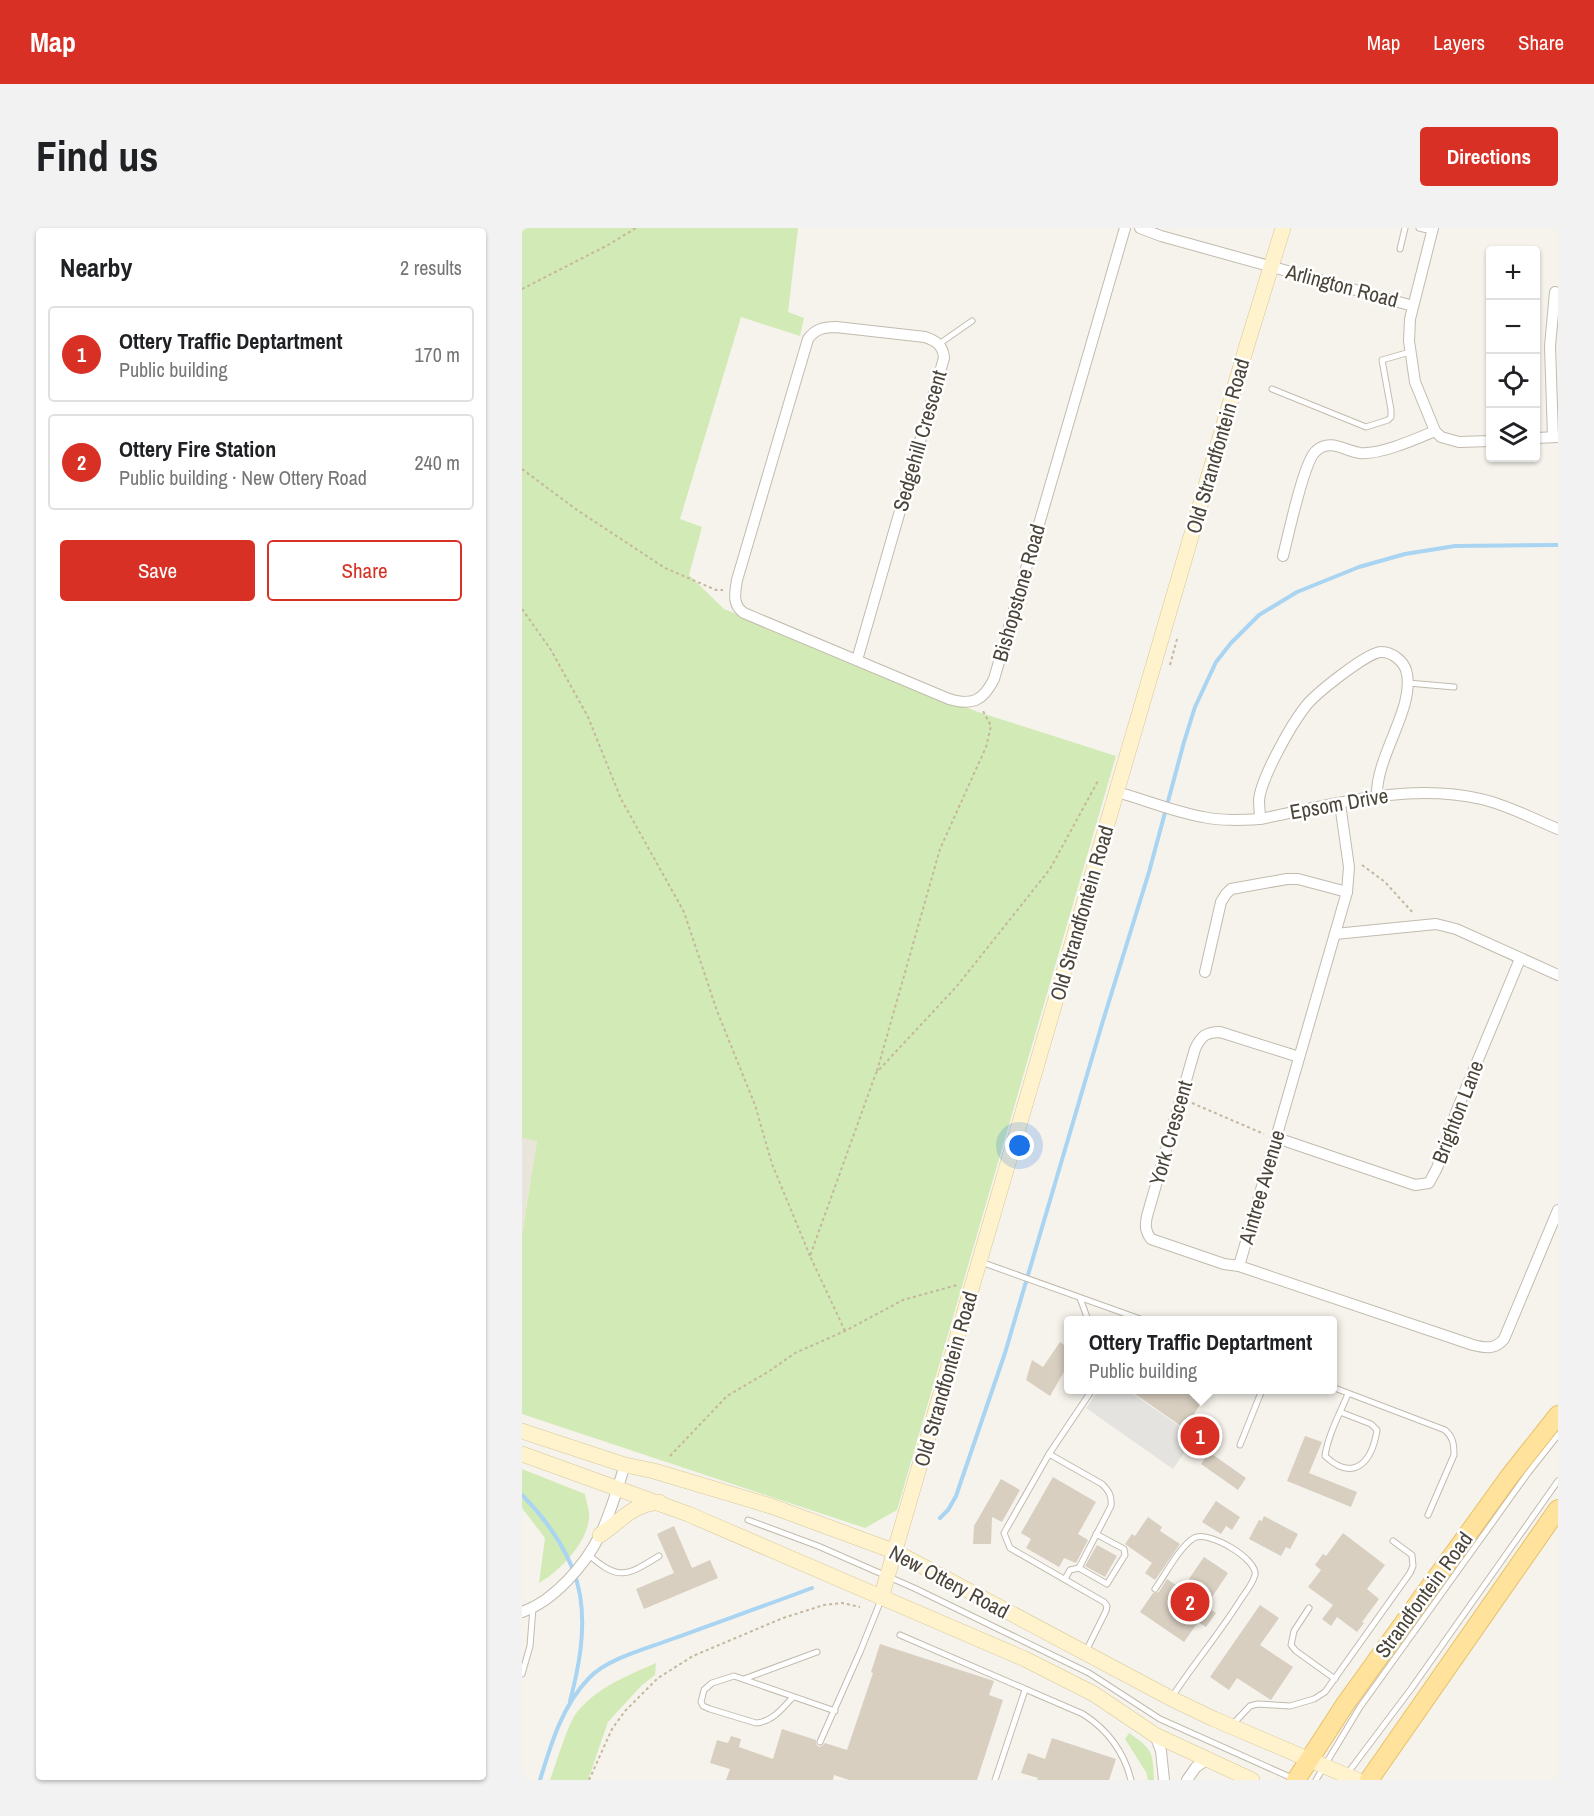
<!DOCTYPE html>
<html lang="en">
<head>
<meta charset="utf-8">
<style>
	:root { --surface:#fff; --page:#f2f2f2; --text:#202124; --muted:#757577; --line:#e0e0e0; --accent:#d93025 }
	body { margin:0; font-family:"Archivo Narrow",sans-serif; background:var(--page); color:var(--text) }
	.controls { position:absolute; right:18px; top:18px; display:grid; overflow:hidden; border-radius:6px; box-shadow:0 2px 4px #0004 }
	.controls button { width:54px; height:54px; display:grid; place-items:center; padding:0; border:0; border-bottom:2px solid var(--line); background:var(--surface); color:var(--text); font:30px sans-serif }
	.you { position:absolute; left:498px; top:918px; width:21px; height:21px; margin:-15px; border:4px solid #fff; border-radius:50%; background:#1a73e8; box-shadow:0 0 0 9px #1a73e833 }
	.badge { display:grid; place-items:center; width:39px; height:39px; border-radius:50%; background:var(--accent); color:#fff; font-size:20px; font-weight:700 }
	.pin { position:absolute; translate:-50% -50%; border:3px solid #fff; box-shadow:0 2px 6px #0006 }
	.popup { position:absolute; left:542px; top:1088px; width:273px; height:78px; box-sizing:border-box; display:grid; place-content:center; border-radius:6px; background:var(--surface); filter:drop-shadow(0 2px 4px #0005); font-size:20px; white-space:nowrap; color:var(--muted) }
	.popup b { font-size:22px; color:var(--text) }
	.popup::after { content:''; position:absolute; left:50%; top:100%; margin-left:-12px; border:12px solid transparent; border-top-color:var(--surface) }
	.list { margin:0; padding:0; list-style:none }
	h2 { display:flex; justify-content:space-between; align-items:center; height:78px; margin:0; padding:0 24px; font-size:26px }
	h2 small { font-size:20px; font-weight:400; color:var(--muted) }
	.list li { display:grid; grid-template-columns:39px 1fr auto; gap:18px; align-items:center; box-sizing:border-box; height:96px; margin:0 12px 12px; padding:0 12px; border:2px solid var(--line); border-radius:6px }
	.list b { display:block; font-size:22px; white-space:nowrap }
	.list p { margin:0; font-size:20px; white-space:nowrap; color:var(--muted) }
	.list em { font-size:20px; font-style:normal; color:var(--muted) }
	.actions { display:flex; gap:12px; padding:18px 24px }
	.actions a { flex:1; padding:14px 0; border:2px solid var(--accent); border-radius:6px; text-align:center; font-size:21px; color:var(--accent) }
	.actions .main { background:var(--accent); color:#fff }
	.icon { flex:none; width:33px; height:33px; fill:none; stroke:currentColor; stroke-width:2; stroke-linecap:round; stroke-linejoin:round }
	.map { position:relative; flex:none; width:1036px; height:1552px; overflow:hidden; border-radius:6px }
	header { display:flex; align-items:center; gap:36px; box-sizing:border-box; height:84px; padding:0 30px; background:var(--accent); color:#fff }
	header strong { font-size:28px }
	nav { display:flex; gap:33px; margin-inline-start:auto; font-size:21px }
	.intro { display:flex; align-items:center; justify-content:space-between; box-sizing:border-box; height:144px; padding:0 36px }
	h1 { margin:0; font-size:42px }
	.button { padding:15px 27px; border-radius:6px; background:var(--accent); color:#fff; font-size:21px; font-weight:700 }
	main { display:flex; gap:36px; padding:0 36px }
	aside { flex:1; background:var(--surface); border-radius:6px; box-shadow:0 2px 4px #0004 }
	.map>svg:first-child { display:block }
	.residential { fill:#eae5da }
	.green { fill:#d2eab5 }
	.parking { fill:#e5e3e0 }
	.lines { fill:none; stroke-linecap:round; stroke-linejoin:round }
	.stream { stroke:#a9d4f2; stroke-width:4 }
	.building { fill:#d8cfc1 }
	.lane-casing { stroke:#c2bbae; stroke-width:7 }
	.street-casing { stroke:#c2bbae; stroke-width:12 }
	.secondary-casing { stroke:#d6c79b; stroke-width:16 }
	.primary-casing { stroke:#e6c16a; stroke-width:20 }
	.path { stroke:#c4b79f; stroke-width:2; stroke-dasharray:3 3; stroke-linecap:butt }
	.lane { stroke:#fff; stroke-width:5 }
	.street { stroke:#fff; stroke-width:10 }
	.secondary { stroke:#fff3cd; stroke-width:15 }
	.primary { stroke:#ffe39c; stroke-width:18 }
	.labels { text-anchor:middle; stroke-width:5; stroke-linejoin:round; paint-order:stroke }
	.street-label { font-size:21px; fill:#4b4439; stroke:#fff }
</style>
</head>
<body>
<header>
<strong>Map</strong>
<nav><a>Map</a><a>Layers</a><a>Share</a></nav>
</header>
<div class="intro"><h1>Find us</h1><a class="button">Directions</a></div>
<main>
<aside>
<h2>Nearby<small>2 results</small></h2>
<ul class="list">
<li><span class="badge">1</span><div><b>Ottery Traffic Deptartment</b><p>Public building</p></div><em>170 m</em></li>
<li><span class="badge">2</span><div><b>Ottery Fire Station</b><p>Public building · New Ottery Road</p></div><em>240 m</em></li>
</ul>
<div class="actions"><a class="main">Save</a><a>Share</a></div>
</aside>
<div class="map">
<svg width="1036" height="1552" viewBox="0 0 1036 1552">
	<rect width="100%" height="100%" fill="#f6f3ec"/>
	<polygon class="residential" points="0,910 15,913 0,1007"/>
	<g class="green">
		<polygon points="0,0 276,0 266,84 282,90 278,108 219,89 158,291 180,299 167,347 202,381 456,484 594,528 375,1282 343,1300 0,1186 0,1007 15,913 0,910"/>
		<path d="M0,1241L63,1266C64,1273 68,1283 67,1290C65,1315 38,1343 17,1355L23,1310L0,1280Z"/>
		<path d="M134,1435L133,1447L119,1458L86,1494L66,1552H28C34,1536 45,1499 53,1487C73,1460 105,1448 134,1435Z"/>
		<path d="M607,1505C630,1521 631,1523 632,1552H626L624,1544L603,1511Z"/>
	</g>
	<polygon class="parking" points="577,1162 605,1162 673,1209 651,1241 564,1180"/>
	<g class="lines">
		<g class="stream">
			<path d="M0,1267C26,1293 52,1330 58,1367C64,1402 57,1439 48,1473"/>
			<polyline points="418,1290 426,1282 434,1268 483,1125 580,796 627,644 662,514 673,479 694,434 709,415 737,387 775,364 837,339 883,326 933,318 1036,317"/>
			<path d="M18,1552C29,1516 40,1478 67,1450C86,1430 127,1420 153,1410C199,1393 245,1377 290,1360"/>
		</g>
	</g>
	<g class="building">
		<polygon points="538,1114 546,1120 546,1137 528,1168 504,1152 510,1132 521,1139"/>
		<polygon points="606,1161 688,1161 672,1186 693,1201 683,1215"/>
		<polygon points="783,1208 800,1214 787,1245 835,1264 829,1279 765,1253"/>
		<polygon points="687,1224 724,1250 716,1262 679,1236"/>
		<polygon points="531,1249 574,1274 556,1306 566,1312 554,1335 542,1330 537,1339 504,1320 509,1311 499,1305"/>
		<polygon points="479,1251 498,1262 480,1294 470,1289 469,1316 451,1316 452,1298"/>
		<polygon points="694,1273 718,1289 710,1302 704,1298 699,1306 680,1294"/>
		<polygon points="742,1288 776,1306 768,1321 764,1319 759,1328 727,1311 737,1292 740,1293"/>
		<polygon points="626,1289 640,1299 638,1303 658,1316 633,1352 623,1345 630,1335 603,1316 610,1306 613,1308"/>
		<polygon points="152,1298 170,1340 188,1332 196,1350 122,1381 114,1361 152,1345 135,1306"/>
		<polygon points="821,1305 863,1337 845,1361 857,1371 840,1394 842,1395 835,1404 815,1389 809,1398 800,1391 811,1377 786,1359 799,1342 793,1337 801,1326 804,1328"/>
		<polygon points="575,1317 595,1328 583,1349 563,1338"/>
		<polygon points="682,1329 706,1345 684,1378 694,1385 684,1399 676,1394 662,1414 618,1384 631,1365 637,1364 645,1351 660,1361"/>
		<polygon points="738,1377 757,1390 738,1417 771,1439 749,1472 715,1450 707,1462 688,1449"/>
		<polygon points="358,1416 472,1453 467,1467 481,1472 455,1552 327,1552 312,1547 311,1552 204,1552 208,1541 188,1535 195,1512 206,1515 209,1508 219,1511 217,1519 251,1531 260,1501 294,1512 294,1516 297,1519 300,1518 303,1515 325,1522 351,1445 349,1444"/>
		<polygon points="530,1510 594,1531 587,1552 515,1552 516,1550 499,1545 506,1525 523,1531"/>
	</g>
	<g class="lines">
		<defs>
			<g id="lane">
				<polyline points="897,0 910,3"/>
				<polyline points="878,21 883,0"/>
				<polyline points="417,116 450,93"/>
				<polyline points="750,161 844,199 866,192 869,189 869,182 860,132 888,124"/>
				<polyline points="886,455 932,459"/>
				<polyline points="459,1034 621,1092"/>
				<polyline points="558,1070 566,1092"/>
				<path d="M810,1159L923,1202C931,1209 932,1216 932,1227L906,1287"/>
				<path d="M818,1184L849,1196L855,1202C850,1234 832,1255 803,1228C806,1207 818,1185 826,1166"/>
				<polyline points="718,1217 740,1162"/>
				<path d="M527,1226L580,1256C587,1263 590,1268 589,1278L557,1340"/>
				<polyline points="226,1292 296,1318 392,1360 567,1445 638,1491 770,1550"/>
				<path d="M67,1327C97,1354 106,1347 137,1328"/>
				<polyline points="557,1340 585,1356 603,1327 602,1321 574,1306"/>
				<polyline points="543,1351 548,1342 557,1340"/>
				<path d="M633,1361C643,1347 658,1318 672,1310C686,1302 736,1331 733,1347C731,1355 724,1364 719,1371C698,1405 672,1435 650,1469"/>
				<polyline points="787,1380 772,1403 769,1417 774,1423 813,1451"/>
				<path d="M378,1407L561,1486C586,1502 602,1524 609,1552"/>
				<polyline points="563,1425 584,1383 585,1378 582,1374 488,1320 482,1305 527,1226 570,1162"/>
				<polyline points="0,1446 8,1418 11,1380"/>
				<polyline points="222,1451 295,1424"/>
				<path d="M271,1469C260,1481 250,1494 234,1495L188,1481L181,1478L179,1474L182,1462L190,1455L212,1448L313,1483"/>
				<polyline points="710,1497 728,1478 736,1476 768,1478 792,1471 803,1464 888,1345 891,1338 890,1327 871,1313"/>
				<polyline points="298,1514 338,1424 359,1372"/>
				<polyline points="825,1546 889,1461 1036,1253"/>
				<polyline points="473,1552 503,1462"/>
				<polyline points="794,1552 838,1479 1006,1245 1036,1207"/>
			</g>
			<g id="street">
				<polyline points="618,0 639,8 891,78"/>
				<polyline points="911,0 888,91 887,113 893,154 913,203 919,209 937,214 969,213"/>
				<polyline points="1031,209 1028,118 1033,64"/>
				<polyline points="1014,210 1036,209"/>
				<path d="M761,328C766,309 782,232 794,223C808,210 823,223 838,225C858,227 894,211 913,203"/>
				<path d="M335,432L422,130C421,118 415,113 403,109L314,99C302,99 293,101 286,111L215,352C213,365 210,377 222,385L427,471C450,478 461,473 472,451L603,0"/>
				<path d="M595,564C624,572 652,584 681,589C700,593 719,592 738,591C810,577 885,554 959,571C986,577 1011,591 1036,601"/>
				<path d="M738,591C738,585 737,578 737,572C739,550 769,497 783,479C792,467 846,423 860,424C870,424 881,433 884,442C895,478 853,528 855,569"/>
				<polyline points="813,706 914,696 934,701 1036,747"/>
				<polyline points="683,744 699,674 704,666 709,661 765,651 776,651 825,664"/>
				<path d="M777,829L698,804C684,804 679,808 673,821L625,988C623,997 623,1003 629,1011L702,1036L717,1038L951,1117C963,1120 973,1122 982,1111L1036,982"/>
				<polyline points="755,910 893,957 907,955 915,940 935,882 998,731"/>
				<polyline points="717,1038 825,664 827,639 818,576"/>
				<path d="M0,1384C32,1373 63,1337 78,1307C89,1285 95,1261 103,1237"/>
				<polyline points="633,1507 639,1523 642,1552"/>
				<polyline points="665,1552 674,1539 686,1531"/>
			</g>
			<g id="secondary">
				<polyline points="0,1203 103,1237 132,1243 249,1278 374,1324 650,1471 692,1491 835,1552"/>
				<polyline points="0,1226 166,1286 503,1431 572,1466 633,1507 730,1552"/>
				<path d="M78,1307C99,1293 109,1277 137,1274"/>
				<polyline points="359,1370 725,117 761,0"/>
			</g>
			<g id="primary">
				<polyline points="774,1552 824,1475 987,1249 1036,1187"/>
				<polyline points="847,1552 1036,1281"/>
			</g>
		</defs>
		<use href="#lane" class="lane-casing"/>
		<use href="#street" class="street-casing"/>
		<use href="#secondary" class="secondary-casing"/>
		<use href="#primary" class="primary-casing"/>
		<g class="path">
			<polyline points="0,61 86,17 114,0"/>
			<polyline points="0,241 55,282 143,340 194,362 201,362"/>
			<polyline points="0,381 29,422 66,489 99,571 162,684 195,783 233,877 250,936 288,1028"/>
			<polyline points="648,437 655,411"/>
			<polyline points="840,637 863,654 892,686"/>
			<polyline points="355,843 418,621 464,519 469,498 461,483"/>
			<polyline points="670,875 742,906"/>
			<polyline points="323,1103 288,1028 354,845 435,758 528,641 577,551"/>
			<polyline points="148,1228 205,1168 246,1144 273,1125 323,1103 381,1072 435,1057"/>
			<polyline points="67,1552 90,1501 103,1483 136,1450 171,1428 261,1390 302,1377 320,1375 338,1379"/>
		</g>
		<use href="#lane" class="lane"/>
		<use href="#street" class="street"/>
		<use href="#secondary" class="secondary"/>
		<use href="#primary" class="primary"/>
	</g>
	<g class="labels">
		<g class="street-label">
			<text transform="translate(820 58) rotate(15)" y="7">Arlington Road</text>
			<text transform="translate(398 213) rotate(-74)" y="7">Sedgehill Crescent</text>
			<text transform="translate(696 218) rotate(-74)" y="7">Old Strandfontein Road</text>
			<text transform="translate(497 365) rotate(-74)" y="7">Bishopstone Road</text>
			<text transform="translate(817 576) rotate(-10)" y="7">Epsom Drive</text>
			<text transform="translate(560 685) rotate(-74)" y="7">Old Strandfontein Road</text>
			<text transform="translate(936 884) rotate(-69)" y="7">Brighton Lane</text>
			<text transform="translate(649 905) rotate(-74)" y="7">York Crescent</text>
			<text transform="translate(740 959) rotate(-74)" y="7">Aintree Avenue</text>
			<text transform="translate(424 1151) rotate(-74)" y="7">Old Strandfontein Road</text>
			<text transform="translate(427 1354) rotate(28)" y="7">New Ottery Road</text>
			<text transform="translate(902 1367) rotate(-54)" y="7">Strandfontein Road</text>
		</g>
	</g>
</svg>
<div class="controls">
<button>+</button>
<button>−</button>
<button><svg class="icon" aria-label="locate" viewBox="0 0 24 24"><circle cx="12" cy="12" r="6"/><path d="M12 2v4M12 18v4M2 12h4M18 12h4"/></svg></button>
<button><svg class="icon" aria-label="layers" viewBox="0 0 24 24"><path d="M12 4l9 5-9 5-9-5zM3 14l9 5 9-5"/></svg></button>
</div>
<div class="you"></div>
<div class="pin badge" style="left:678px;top:1208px">1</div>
<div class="popup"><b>Ottery Traffic Deptartment</b>Public building</div>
<div class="pin badge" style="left:668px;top:1374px">2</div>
</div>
</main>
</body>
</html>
